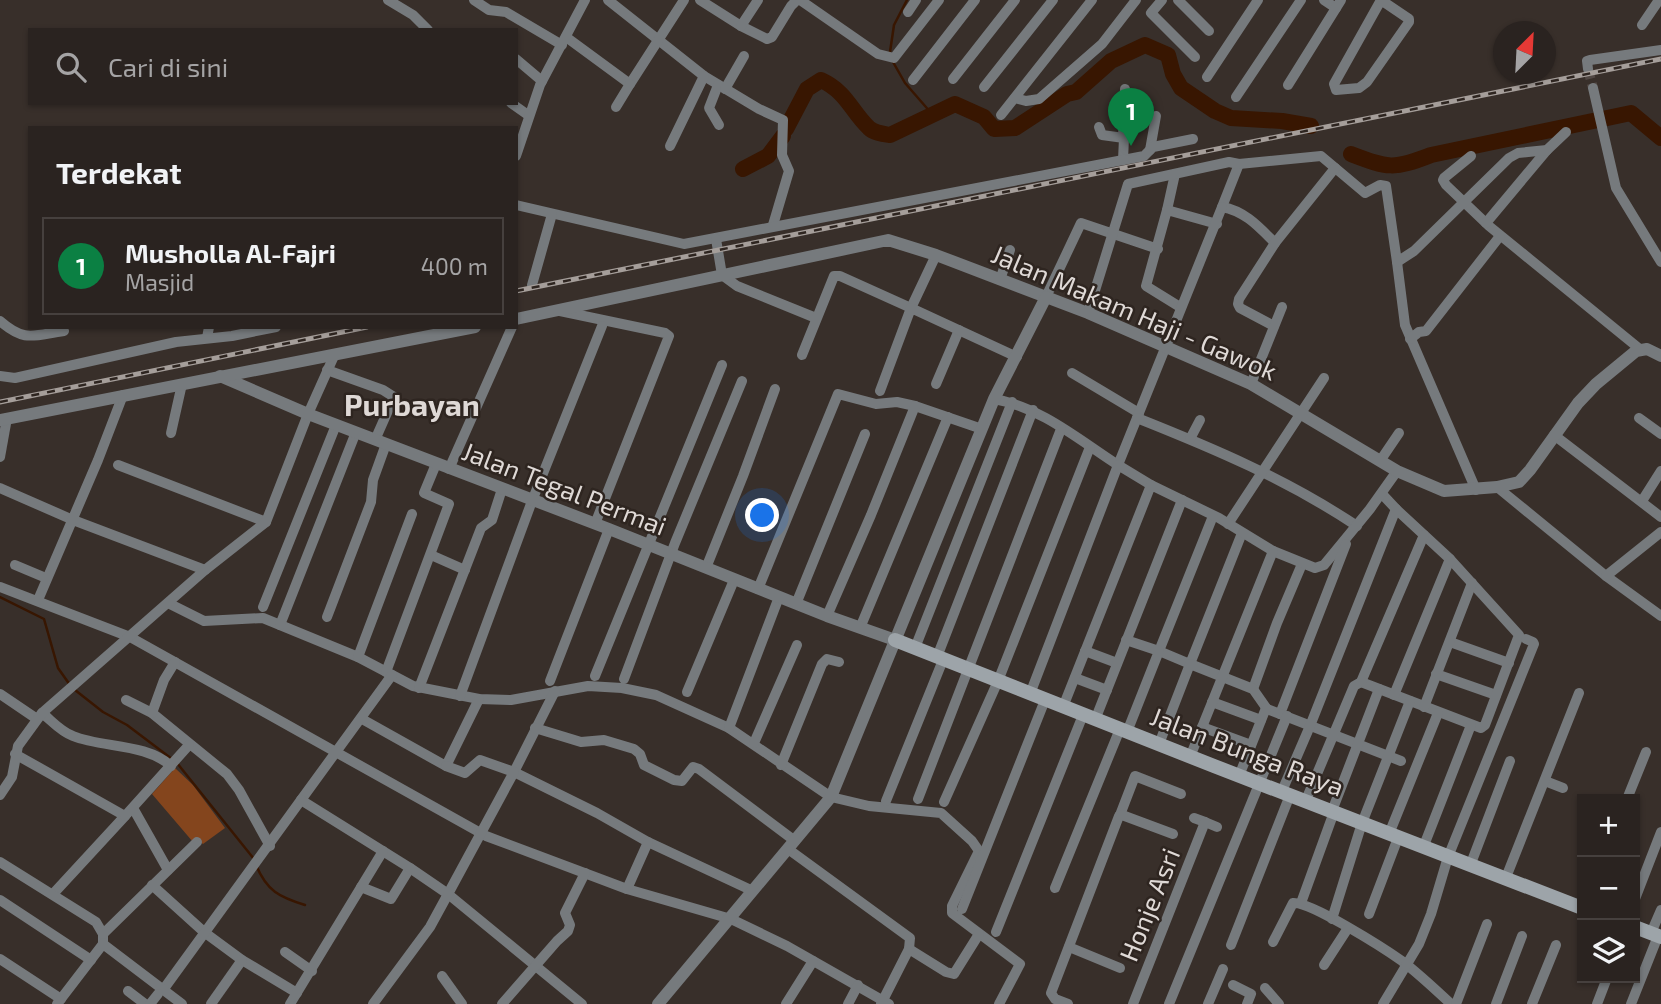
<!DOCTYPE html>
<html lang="id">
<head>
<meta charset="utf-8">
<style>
	:root { --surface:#2a2320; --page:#362f2d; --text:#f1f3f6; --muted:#a5a4a5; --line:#46403e; --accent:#0b8043 }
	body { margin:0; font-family:"Exo 2",sans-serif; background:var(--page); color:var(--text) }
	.controls { position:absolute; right:21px; bottom:21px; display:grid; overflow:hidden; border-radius:0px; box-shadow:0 2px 5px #0004 }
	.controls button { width:63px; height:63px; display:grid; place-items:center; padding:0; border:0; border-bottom:2px solid var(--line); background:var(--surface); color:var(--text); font:35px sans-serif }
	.compass { position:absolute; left:1493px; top:21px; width:63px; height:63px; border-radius:50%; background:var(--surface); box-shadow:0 2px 5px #0004; rotate:24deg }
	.you { position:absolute; left:763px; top:516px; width:24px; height:24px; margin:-18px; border:5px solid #fff; border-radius:50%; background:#1a73e8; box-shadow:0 0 0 10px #1a73e833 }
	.badge { display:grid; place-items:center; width:46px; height:46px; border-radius:50%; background:var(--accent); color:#fff; font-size:23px; font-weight:700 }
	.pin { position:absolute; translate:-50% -58px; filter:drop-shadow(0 2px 4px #0008) }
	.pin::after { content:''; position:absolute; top:37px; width:24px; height:21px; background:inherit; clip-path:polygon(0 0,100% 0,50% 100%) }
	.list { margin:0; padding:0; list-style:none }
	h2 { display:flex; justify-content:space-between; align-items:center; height:91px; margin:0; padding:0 28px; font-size:30px }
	h2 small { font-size:23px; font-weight:400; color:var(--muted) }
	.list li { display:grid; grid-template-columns:46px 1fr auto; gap:21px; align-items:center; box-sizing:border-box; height:98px; margin:0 14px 14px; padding:0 14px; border:2px solid var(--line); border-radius:0px }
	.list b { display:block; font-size:26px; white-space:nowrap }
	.list p { margin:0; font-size:23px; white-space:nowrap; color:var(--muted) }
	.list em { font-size:23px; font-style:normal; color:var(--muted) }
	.icon { flex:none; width:38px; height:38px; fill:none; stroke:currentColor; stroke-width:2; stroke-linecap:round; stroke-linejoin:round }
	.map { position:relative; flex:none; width:1661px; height:1004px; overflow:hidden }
	.search { position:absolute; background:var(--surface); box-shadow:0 2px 5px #0004; left:28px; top:28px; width:490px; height:77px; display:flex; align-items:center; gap:18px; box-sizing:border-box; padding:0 24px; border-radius:0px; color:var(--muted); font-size:26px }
	.panel { position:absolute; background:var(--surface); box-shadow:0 2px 5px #0004; left:28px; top:126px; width:490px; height:203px; border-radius:0px }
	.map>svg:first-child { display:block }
	.green { fill:#84451d }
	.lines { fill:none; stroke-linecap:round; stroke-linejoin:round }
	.stream { stroke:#381601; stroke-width:2.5 }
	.river { stroke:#381601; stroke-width:16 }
	.minor-tunnel { stroke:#514844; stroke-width:10; stroke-dasharray:10 5; stroke-linecap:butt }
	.minor { stroke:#767a7d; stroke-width:10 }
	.tertiary { stroke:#767a7d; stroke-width:12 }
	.secondary { stroke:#9da4a9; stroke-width:14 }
	.rail-casing { stroke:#a59e9a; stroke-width:5 }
	.rail { stroke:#2e2520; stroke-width:2.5; stroke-dasharray:8; stroke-linecap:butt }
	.labels { text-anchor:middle; stroke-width:5; stroke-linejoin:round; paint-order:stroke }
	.street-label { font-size:26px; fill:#dfd9d6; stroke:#2e2520 }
	.quarter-label { font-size:30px; font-weight:bold; fill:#dfd9d6; stroke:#2e2520 }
</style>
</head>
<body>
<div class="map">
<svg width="1661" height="1004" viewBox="0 0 1661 1004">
	<rect width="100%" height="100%" fill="#382f2a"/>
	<polygon class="green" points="175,768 193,785 225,828 203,844 197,839 193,842 152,794"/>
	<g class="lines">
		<g class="stream">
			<polyline points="890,52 894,25 907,0"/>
			<polyline points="893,62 905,83 932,114"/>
			<polyline points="0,597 44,619 58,668 70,685"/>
			<polyline points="75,690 103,712 127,725 172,759"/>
			<polyline points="177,763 254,859"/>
			<path d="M256,865C267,891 279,897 305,905"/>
		</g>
		<g class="river">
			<path d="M786,129L807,89L821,80C847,92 851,111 869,128C874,133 883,134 890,135L955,104L984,117L994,129L1015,128L1067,94L1076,92L1111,61L1145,45L1168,55L1173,74L1181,88L1215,111L1231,118L1282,121L1311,126"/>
			<path d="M1351,154C1388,168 1393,170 1431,155L1631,113L1661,138"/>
			<polyline points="743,169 768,156 783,136"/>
		</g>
		<polyline class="minor-tunnel" points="1588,69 1593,88"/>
		<g class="minor">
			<polyline points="388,0 413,15 428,30"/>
			<polyline points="474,0 489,10 506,12 562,45"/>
			<polyline points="608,0 704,76 759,109 783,120 782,155 789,171 773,225"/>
			<polyline points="700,0 741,26 767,39 772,37 791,6 797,0 800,0 878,54 894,58 939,0"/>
			<polyline points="1162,0 1151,13 1195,57"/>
			<polyline points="1178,0 1209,31"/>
			<polyline points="1324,0 1336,8"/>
			<polyline points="1381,0 1409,19 1409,22 1367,82 1359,88 1336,90 1334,84 1381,0"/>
			<polyline points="908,12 916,0"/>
			<polyline points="1642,25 1659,0"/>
			<polyline points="741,26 758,0"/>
			<polyline points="566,37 630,84 684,0"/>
			<polyline points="516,59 542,81"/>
			<polyline points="1588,69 1587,61 1590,60 1661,50"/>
			<polyline points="1207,77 1258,0"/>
			<polyline points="953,79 1015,0"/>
			<polyline points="913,80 975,0"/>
			<polyline points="718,85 709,108 719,125"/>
			<polyline points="1288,85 1341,0"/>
			<polyline points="984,87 1053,0"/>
			<polyline points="1593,88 1616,188 1661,262"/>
			<polyline points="725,89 744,56"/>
			<polyline points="1236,97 1301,0"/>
			<polyline points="1015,98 1026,101 1039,99 1102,44 1136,0"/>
			<polyline points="511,103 528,115"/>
			<polyline points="616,107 630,84"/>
			<polyline points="1001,115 1092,0"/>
			<polyline points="1099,127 1102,135 1124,138 1123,160"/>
			<polyline points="1123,137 1125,89"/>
			<polyline points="670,146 704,76"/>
			<polyline points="1150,150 1156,116"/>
			<polyline points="516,156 540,85 585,0"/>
			<polyline points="1471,156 1444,178 1443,180 1446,185 1489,226 1641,350"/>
			<path d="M1239,164L1222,207C1245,211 1259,227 1275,243"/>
			<polyline points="516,205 684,244 1144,156 1153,147 1193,139"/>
			<polyline points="1167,210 1175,174"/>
			<polyline points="1486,223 1547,150"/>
			<polyline points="716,239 722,275 737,286 816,318"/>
			<polyline points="1397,262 1405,325 1476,490"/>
			<polyline points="1000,280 1010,250"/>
			<polyline points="532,285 552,214"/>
			<polyline points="1046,297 1081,223 1158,249"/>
			<polyline points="1180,307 1146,286 1167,210 1217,224"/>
			<polyline points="560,311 665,333 669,336 595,524"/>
			<polyline points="1088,313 1128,184 1229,162 1239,164 1321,156 1365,193 1380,185 1386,186 1397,262 1414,251 1509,158 1518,153 1547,150 1566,132"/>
			<path d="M0,321C25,343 34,335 64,331"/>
			<polyline points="1274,326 1240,308 1238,304 1239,299 1275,243 1335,168"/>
			<polyline points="207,338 209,327"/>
			<polyline points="1410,339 1419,332 1426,331 1500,236"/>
			<polyline points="802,355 834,276 840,276 911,308 936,255"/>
			<polyline points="327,370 383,390 394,397 375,440"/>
			<polyline points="1072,373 1139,413"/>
			<polyline points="0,376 15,378 176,342 232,336 276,327"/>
			<polyline points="936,384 959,330"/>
			<polyline points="1251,384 1282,307"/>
			<polyline points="880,391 911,308 1017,357"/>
			<path d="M994,399C1041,407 1079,440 1118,465L1222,207"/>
			<path d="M1137,418C1215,449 1286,479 1357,526"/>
			<polyline points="1639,418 1661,434"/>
			<polyline points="171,433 182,384"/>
			<polyline points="1554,435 1661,517"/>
			<polyline points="1190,439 1200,420"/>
			<polyline points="0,457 7,418"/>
			<polyline points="1380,461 1399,433"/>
			<polyline points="118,465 266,522"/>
			<polyline points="449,469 512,327"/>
			<polyline points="1497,487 1606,576 1661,532"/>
			<polyline points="0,488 73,520 205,570"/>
			<polyline points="1642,501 1661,471"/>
			<polyline points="1213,516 1159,651 1190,664 1242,533"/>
			<polyline points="1228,524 1324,378"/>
			<polyline points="431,555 465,570"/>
			<polyline points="15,565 46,578"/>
			<polyline points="706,568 743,476 775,389"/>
			<polyline points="1606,576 1661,616"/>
			<polyline points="0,587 130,637 486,836 627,889 731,919 787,946 889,1004"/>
			<polyline points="758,589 838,394 876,404 897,402 915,406 982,429"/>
			<polyline points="38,600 98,460 123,395"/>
			<polyline points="170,604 204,621 263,618 358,657 413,686 479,699 511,700 588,686 622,688 656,695 729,728 831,797 869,806 941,813 972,841 979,851 952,906 952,913 1020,964 999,1004"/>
			<polyline points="796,604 865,434"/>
			<polyline points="263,607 336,425"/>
			<polyline points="827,616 871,515 915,406"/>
			<polyline points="327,617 371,502 373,480 386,444"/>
			<polyline points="280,625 356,432"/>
			<polyline points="860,628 948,417"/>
			<polyline points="1126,640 1159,651 1127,732"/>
			<polyline points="1450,642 1509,663"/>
			<polyline points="915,648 1012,402"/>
			<polyline points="1085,651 1117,663"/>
			<polyline points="358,657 412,514"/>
			<polyline points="937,657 1033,410"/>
			<polyline points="386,672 449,504 424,493 436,464"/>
			<polyline points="1436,674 1496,695"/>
			<polyline points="595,676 722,365"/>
			<polyline points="1075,678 1107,690"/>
			<polyline points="624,679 675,543 742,381"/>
			<polyline points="550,681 609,529"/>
			<polyline points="1361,682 1481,728 1485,725 1519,635 1450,559 1396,509 1382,494"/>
			<polyline points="419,688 481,528 492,520 502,489"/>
			<polyline points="1253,689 1277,623 1302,564"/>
			<polyline points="555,691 514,772 597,813 648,842 753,891"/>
			<polyline points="687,692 734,580"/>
			<polyline points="0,694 37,719"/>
			<polyline points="1030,694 1118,465 1151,485"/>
			<polyline points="1394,695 1450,559"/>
			<polyline points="460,696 532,501 602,326"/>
			<polyline points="126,700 152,713 227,774 239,790 270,846"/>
			<polyline points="1212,702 1261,720"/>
			<polyline points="1063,707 1151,485 1219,518 1273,551 1315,568 1324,565 1370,509 1397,471"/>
			<polyline points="1424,707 1472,583"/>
			<path d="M42,713C52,721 61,732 73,736C102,748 146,743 171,766"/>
			<polyline points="152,713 164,680 175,662"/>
			<polyline points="1280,714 1346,544"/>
			<polyline points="362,719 446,766 479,699"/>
			<polyline points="1095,720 1182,500"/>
			<polyline points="1202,727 1251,745"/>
			<polyline points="535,728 581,742 604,740 634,749 640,754 644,765 674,780 682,781 693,767 699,769 795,841"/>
			<polyline points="729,728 779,597"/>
			<polyline points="754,743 797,645"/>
			<polyline points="1159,744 1190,664 1253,689 1267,709 1401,761"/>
			<polyline points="15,754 125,816 53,894"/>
			<polyline points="1190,757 1273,551"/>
			<polyline points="781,765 822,664 827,659 839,662"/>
			<polyline points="446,766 465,773 480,760 514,772 448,894 582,1004"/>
			<polyline points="1239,776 1266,708"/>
			<polyline points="1545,781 1563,788"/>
			<polyline points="1282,791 1310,726 1396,509"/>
			<polyline points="0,795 12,777 18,746 42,713 205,570 266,522 308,414 334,356"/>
			<polyline points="918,799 1061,429"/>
			<polyline points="1627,799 1646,752"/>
			<polyline points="301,800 392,675"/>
			<polyline points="1306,800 1354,686 1361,682 1424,535"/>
			<polyline points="886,801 943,660"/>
			<polyline points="944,802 998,681 1090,447"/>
			<polyline points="133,808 168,870"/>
			<polyline points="1332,811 1379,689"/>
			<polyline points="1120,815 1135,776 1181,794"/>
			<polyline points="125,816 189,745"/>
			<polyline points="1194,818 1205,822"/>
			<polyline points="1389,834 1438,713"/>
			<polyline points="1423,848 1471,725"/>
			<polyline points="788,849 910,938 909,949 881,1004"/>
			<polyline points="0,862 96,922 103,934 103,944"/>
			<polyline points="1470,866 1510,761"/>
			<polyline points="1505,880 1579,693"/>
			<polyline points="152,885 204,932 242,960 297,993"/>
			<polyline points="361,887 391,899 410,868"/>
			<polyline points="1055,888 1120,729"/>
			<polyline points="627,889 648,842"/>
			<polyline points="1635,899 1661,832"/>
			<polyline points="0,900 91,960"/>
			<polyline points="1301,903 1334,812"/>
			<polyline points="962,909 1045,700"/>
			<polyline points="1369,914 1398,838"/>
			<polyline points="1332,919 1362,823 1410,701"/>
			<polyline points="996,932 1083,715"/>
			<polyline points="1651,933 1661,910"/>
			<polyline points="103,934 197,842"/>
			<path d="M1273,942L1293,903C1310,901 1385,949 1402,961C1419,974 1435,989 1451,1004"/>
			<polyline points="1231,945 1290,795"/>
			<polyline points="1069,947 1120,968"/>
			<polyline points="909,949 946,972 954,974 979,934"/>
			<polyline points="285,952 312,971"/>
			<polyline points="0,959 61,999"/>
			<polyline points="1324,965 1348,928"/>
			<polyline points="442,976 462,1004"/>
			<polyline points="1233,985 1251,994 1247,1004"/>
			<polyline points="1265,988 1279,1004"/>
			<polyline points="163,990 301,800 410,868 448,894 430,927 373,1004"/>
			<polyline points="128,991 145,1004"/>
			<polyline points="57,1004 103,944 182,1004"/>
			<polyline points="150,1004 158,994"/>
			<polyline points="211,1004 242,960"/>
			<polyline points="290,1004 383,851"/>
			<polyline points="502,1004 557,941 568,931 570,925 565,913 585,873"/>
			<polyline points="786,1004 813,961"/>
			<polyline points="848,1004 858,985"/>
			<polyline points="1068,1004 1055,999 1051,993 1119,816 1122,815 1173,834"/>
			<polyline points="1133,1004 1205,822 1217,827"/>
			<polyline points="1169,1004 1287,716"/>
			<polyline points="1208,1004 1223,969"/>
			<polyline points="1383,1004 1419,944 1431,914 1448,857 1534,644 1533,642 1526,639"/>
			<polyline points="1456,1004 1487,924"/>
			<polyline points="1496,1004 1522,936"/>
			<polyline points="1532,1004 1556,945"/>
			<polyline points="1597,1004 1607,978"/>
			<polyline points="1631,1004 1658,936"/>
		</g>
		<g class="tertiary">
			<polyline points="516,319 888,240 936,255 1088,313 1251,384 1397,471 1444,491 1497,487 1519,482 1530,470 1578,403 1596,384 1636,351 1647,349 1661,356"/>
			<polyline points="220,376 308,414 609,529 827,616 895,640"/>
			<polyline points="0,420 475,327"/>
			<polyline points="658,1004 831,797 994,399 1046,297"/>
		</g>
		<g class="secondary">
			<polyline points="895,640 1214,766 1582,908"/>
			<polyline points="1635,927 1661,937"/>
		</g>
		<defs>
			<g id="rail">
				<polyline points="516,291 1661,59"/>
				<polyline points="0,402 367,327"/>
			</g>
		</defs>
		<use href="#rail" class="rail-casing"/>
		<use href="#rail" class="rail"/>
	</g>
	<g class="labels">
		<g class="street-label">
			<text transform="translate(1134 313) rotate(23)" y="9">Jalan Makam Haji - Gawok</text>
			<text transform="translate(564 489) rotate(21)" y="9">Jalan Tegal Permai</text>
			<text transform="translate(1247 752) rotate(21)" y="9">Jalan Bunga Raya</text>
			<text transform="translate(1150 905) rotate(-68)" y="9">Honje Asri</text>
		</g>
		<g class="quarter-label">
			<text x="412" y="416">Purbayan</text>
		</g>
	</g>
</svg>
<div class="controls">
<button>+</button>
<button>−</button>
<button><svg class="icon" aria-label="layers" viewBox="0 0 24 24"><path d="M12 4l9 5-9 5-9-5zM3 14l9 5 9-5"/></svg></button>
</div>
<svg class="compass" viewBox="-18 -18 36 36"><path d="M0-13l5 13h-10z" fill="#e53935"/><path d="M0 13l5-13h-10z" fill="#a5a4a5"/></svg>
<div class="you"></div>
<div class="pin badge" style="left:1131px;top:146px">1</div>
<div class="search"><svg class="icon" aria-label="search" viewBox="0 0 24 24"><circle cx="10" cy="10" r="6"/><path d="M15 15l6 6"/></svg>Cari di sini</div>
<section class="panel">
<h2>Terdekat<small></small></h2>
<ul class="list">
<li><span class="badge">1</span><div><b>Musholla Al-Fajri</b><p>Masjid</p></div><em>400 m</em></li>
</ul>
</section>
</div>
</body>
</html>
